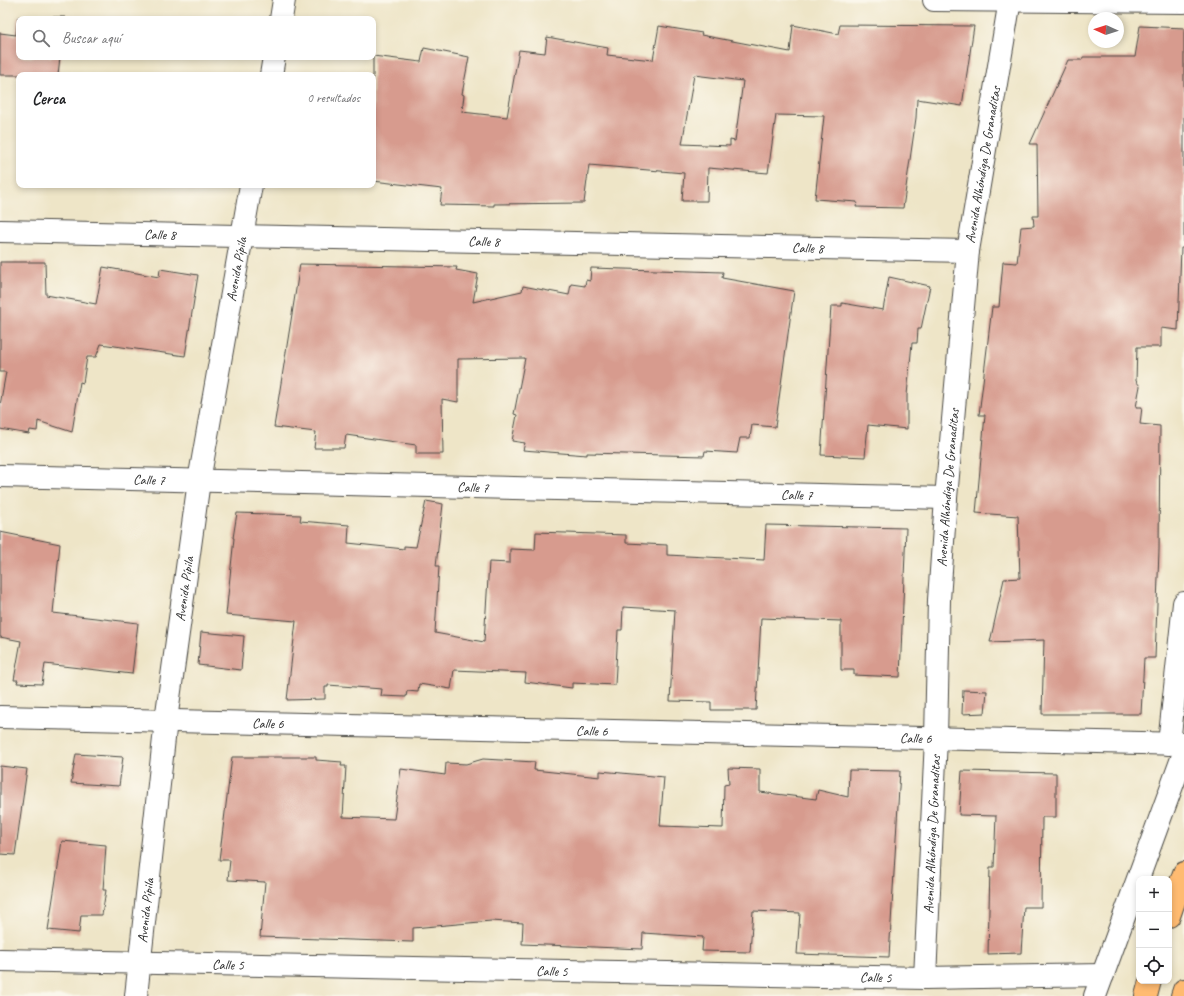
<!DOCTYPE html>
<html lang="es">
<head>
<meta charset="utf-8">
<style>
	:root { --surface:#fff; --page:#f6f6f6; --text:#202124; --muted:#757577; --line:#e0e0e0 }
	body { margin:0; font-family:Caveat,sans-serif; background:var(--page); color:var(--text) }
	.controls { position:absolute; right:12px; bottom:12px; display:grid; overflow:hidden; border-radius:8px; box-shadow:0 2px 6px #0003 }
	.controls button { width:36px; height:36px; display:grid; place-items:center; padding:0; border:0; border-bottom:1px solid var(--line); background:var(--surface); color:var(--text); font:20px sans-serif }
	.compass { position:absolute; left:1088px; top:12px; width:36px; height:36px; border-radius:50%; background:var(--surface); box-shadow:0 2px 6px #0003; rotate:273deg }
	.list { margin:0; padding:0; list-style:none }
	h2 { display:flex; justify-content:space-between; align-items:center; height:52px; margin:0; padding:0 16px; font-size:17px }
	h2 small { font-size:13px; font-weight:400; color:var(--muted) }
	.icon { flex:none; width:22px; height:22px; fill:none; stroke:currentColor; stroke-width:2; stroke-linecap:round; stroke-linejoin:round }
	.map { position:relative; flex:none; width:1184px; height:996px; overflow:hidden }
	.search { position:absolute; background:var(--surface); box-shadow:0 2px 6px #0003; left:16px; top:16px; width:360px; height:44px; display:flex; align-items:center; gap:10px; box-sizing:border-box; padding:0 14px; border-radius:8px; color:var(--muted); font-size:15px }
	.panel { position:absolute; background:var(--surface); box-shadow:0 2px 6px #0003; left:16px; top:72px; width:360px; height:116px; border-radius:8px }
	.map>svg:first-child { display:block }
	.building { fill:#d79b8e; fill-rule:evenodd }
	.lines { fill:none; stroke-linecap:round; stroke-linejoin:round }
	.minor-casing { stroke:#484742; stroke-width:24 }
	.tertiary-casing { stroke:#484742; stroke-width:24 }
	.primary-casing { stroke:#484742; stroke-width:24 }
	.minor { stroke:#fff; stroke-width:22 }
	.tertiary { stroke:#fff; stroke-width:22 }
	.primary { stroke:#ffbb71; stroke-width:22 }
	.labels { text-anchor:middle; stroke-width:3; stroke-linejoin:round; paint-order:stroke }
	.street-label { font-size:14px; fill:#2b2b2b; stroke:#fbf7ec }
</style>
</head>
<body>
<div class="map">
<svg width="1184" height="996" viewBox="0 0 1184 996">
	<rect width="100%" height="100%" fill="#fbf7ec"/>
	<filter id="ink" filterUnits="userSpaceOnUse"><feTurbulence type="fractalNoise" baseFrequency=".025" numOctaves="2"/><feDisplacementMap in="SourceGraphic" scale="8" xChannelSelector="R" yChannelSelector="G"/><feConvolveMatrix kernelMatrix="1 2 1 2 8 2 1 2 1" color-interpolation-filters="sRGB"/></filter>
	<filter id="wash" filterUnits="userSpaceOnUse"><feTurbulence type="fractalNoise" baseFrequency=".012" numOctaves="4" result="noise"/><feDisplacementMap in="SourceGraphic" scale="16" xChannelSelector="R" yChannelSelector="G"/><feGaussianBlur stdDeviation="0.9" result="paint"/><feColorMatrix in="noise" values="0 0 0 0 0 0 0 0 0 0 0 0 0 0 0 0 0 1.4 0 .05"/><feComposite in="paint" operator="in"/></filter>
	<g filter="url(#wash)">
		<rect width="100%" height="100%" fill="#eee5c7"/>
		<g id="blocks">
			<g class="building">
				<polygon points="18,17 65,17 65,19 19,19 19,57 60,57 58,75 0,75 0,33 16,35"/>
				<path d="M793,25L838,34L840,25L974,26L962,106L917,99L916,118L903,208L856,207L857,202L815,199L824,116L776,115L768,173L708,168L707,201H682L684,173L589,165L584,203L494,204V206L440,205L442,189L373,181V56L421,62L424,48L469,57L462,94L464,95L462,112L507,117L519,50L545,53L547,37L608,48L607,55L653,60L659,26L702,33L701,35L790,52ZM694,75L743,81L735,141L730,140V146L682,144Z"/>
				<polygon points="1140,26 1184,28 1184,248 1181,248 1178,330 1161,328 1161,347 1137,347 1136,381 1140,386 1136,407 1142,407 1140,424 1160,426 1159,550 1155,658 1144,658 1141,714 1042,714 1044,640 990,642 1004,579 1020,578 1018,516 976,513 985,415 979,415 992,307 999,307 1003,262 1017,263 1021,227 1034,226 1033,216 1038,216 1037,144 1030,144 1068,60 1082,60 1083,57 1135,57"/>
				<polygon points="0,262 45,262 46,295 96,304 103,267 159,277 160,269 198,275 185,356 101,344 96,357 87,357 83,383 80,382 72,432 38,421 37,431 30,430 29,434 0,429 0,405 6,372 0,372"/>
				<polygon points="300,264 457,267 456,270 478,274 473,302 522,291 523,286 569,295 571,284 585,286 586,280 590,281 591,268 723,272 722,278 794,291 775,427 752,425 750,438 740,438 737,453 705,451 704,456 587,453 587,455 523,450 525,443 512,441 517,415 514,414 525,358 458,359 458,402 442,399 443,454 416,454 416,445 346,435 344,448 314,448 316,432 274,427"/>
				<polygon points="889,277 930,286 921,329 918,329 917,343 912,343 907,395 907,429 868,425 865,457 821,455 831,306 842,306 842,303 883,310"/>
				<polygon points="426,501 443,504 436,566 439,566 435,633 484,642 489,562 510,563 510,549 535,550 536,532 626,535 626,543 667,545 667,555 764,560 766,525 906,528 900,677 854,675 854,670 841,670 841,621 761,618 756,710 711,710 711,702 670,701 675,610 623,607 622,630 618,630 615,685 572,683 572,688 525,682 526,673 454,670 451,689 419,684 418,692 407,691 406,697 381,696 382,689 328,685 328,687 325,687 325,699 287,700 296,621 226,615 234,538 233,538 237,513 301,515 300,521 349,525 348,543 404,549 404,546 416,547"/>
				<polygon points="0,532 60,544 53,613 138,623 132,674 45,664 42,684 17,683 18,680 14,680 21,641 0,637"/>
				<polygon points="201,632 244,636 241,670 198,665"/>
				<polygon points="963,690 987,691 985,713 962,714"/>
				<polygon points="76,754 123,757 119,786 71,783"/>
				<polygon points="232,757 316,757 316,760 342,762 341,766 346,766 343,817 394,819 401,769 445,775 446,763 466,764 483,759 535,762 534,770 600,777 600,771 664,777 660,826 723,828 724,785 729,784 728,768 760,769 760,792 816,799 818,790 848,797 849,770 900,771 889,957 797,954 800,913 753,911 750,952 702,951 703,937 643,933 642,949 522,944 523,923 491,921 413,928 413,942 260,937 265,882 228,880 230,860 219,860"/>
				<polygon points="0,766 27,769 15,855 0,854"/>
				<polygon points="962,771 1056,773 1056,817 1042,817 1041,907 1024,907 1021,953 988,954 990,867 994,867 996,816 959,815"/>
				<polygon points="62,841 106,845 103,890 106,890 102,915 81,915 79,933 48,930"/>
			</g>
		</g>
	</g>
	<g filter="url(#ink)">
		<use href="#blocks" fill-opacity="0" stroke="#484742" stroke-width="1"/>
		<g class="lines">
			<defs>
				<g id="minor">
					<polyline points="934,0 1184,2"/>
					<polyline points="281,19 284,0"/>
					<polyline points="271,75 274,57"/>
					<path id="s1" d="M0,231L968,251"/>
					<path id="s2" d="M0,476L946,498"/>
					<path id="s3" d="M0,717L1184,744"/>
					<polyline points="1169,744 1184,603"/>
					<path id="s4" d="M0,960L925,978L1103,975"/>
					<path id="s5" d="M925,978L936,738L939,600L946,498L968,251L1010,0"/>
					<path id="s6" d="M136,996L166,720L199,481L251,185"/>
				</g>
				<polyline id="tertiary" points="1095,996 1184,753"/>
				<g id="primary">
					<polyline points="1169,916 1184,873"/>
					<polyline points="1146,996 1150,981"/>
					<polyline points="1182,996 1184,990"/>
				</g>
			</defs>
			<use href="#minor" class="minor-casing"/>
			<use href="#tertiary" class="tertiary-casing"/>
			<use href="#primary" class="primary-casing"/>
			<use href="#minor" class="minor"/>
			<use href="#tertiary" class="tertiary"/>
			<use href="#primary" class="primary"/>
		</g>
	</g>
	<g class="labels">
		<g class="street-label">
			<text dy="5" stroke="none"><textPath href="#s5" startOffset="816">Avenida Alhóndiga De Granaditas</textPath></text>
			<text dy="5" stroke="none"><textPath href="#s1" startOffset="160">Calle 8</textPath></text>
			<text dy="5" stroke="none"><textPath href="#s1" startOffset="484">Calle 8</textPath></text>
			<text dy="5" stroke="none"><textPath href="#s1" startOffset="808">Calle 8</textPath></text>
			<text dy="5" stroke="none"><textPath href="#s6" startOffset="734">Avenida Pípila</textPath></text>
			<text dy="5" stroke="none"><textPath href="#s2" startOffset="149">Calle 7</textPath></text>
			<text dy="5" stroke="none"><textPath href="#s2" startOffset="473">Calle 7</textPath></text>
			<text dy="5" stroke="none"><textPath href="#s5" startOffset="491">Avenida Alhóndiga De Granaditas</textPath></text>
			<text dy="5" stroke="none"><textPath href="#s2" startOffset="797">Calle 7</textPath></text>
			<text dy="5" stroke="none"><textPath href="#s6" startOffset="410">Avenida Pípila</textPath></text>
			<text dy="5" stroke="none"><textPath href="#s3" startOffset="268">Calle 6</textPath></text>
			<text dy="5" stroke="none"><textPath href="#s3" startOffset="592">Calle 6</textPath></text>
			<text dy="5" stroke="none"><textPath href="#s3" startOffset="916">Calle 6</textPath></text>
			<text dy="5" stroke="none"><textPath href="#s5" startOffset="144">Avenida Alhóndiga De Granaditas</textPath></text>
			<text dy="5" stroke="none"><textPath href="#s6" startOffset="86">Avenida Pípila</textPath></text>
			<text dy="5" stroke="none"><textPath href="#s4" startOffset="228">Calle 5</textPath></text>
			<text dy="5" stroke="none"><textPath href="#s4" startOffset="552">Calle 5</textPath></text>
			<text dy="5" stroke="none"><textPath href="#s4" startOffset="876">Calle 5</textPath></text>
		</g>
	</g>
</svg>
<div class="controls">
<button>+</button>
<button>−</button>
<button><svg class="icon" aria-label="locate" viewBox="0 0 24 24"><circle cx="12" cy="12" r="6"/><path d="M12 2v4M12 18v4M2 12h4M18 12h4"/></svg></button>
</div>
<svg class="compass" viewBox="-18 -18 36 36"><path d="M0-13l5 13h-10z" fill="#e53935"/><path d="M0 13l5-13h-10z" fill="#757577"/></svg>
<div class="search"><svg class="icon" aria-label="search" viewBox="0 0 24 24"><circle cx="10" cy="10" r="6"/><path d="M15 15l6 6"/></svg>Buscar aquí</div>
<section class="panel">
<h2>Cerca<small>0 resultados</small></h2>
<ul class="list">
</ul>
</section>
</div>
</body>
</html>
